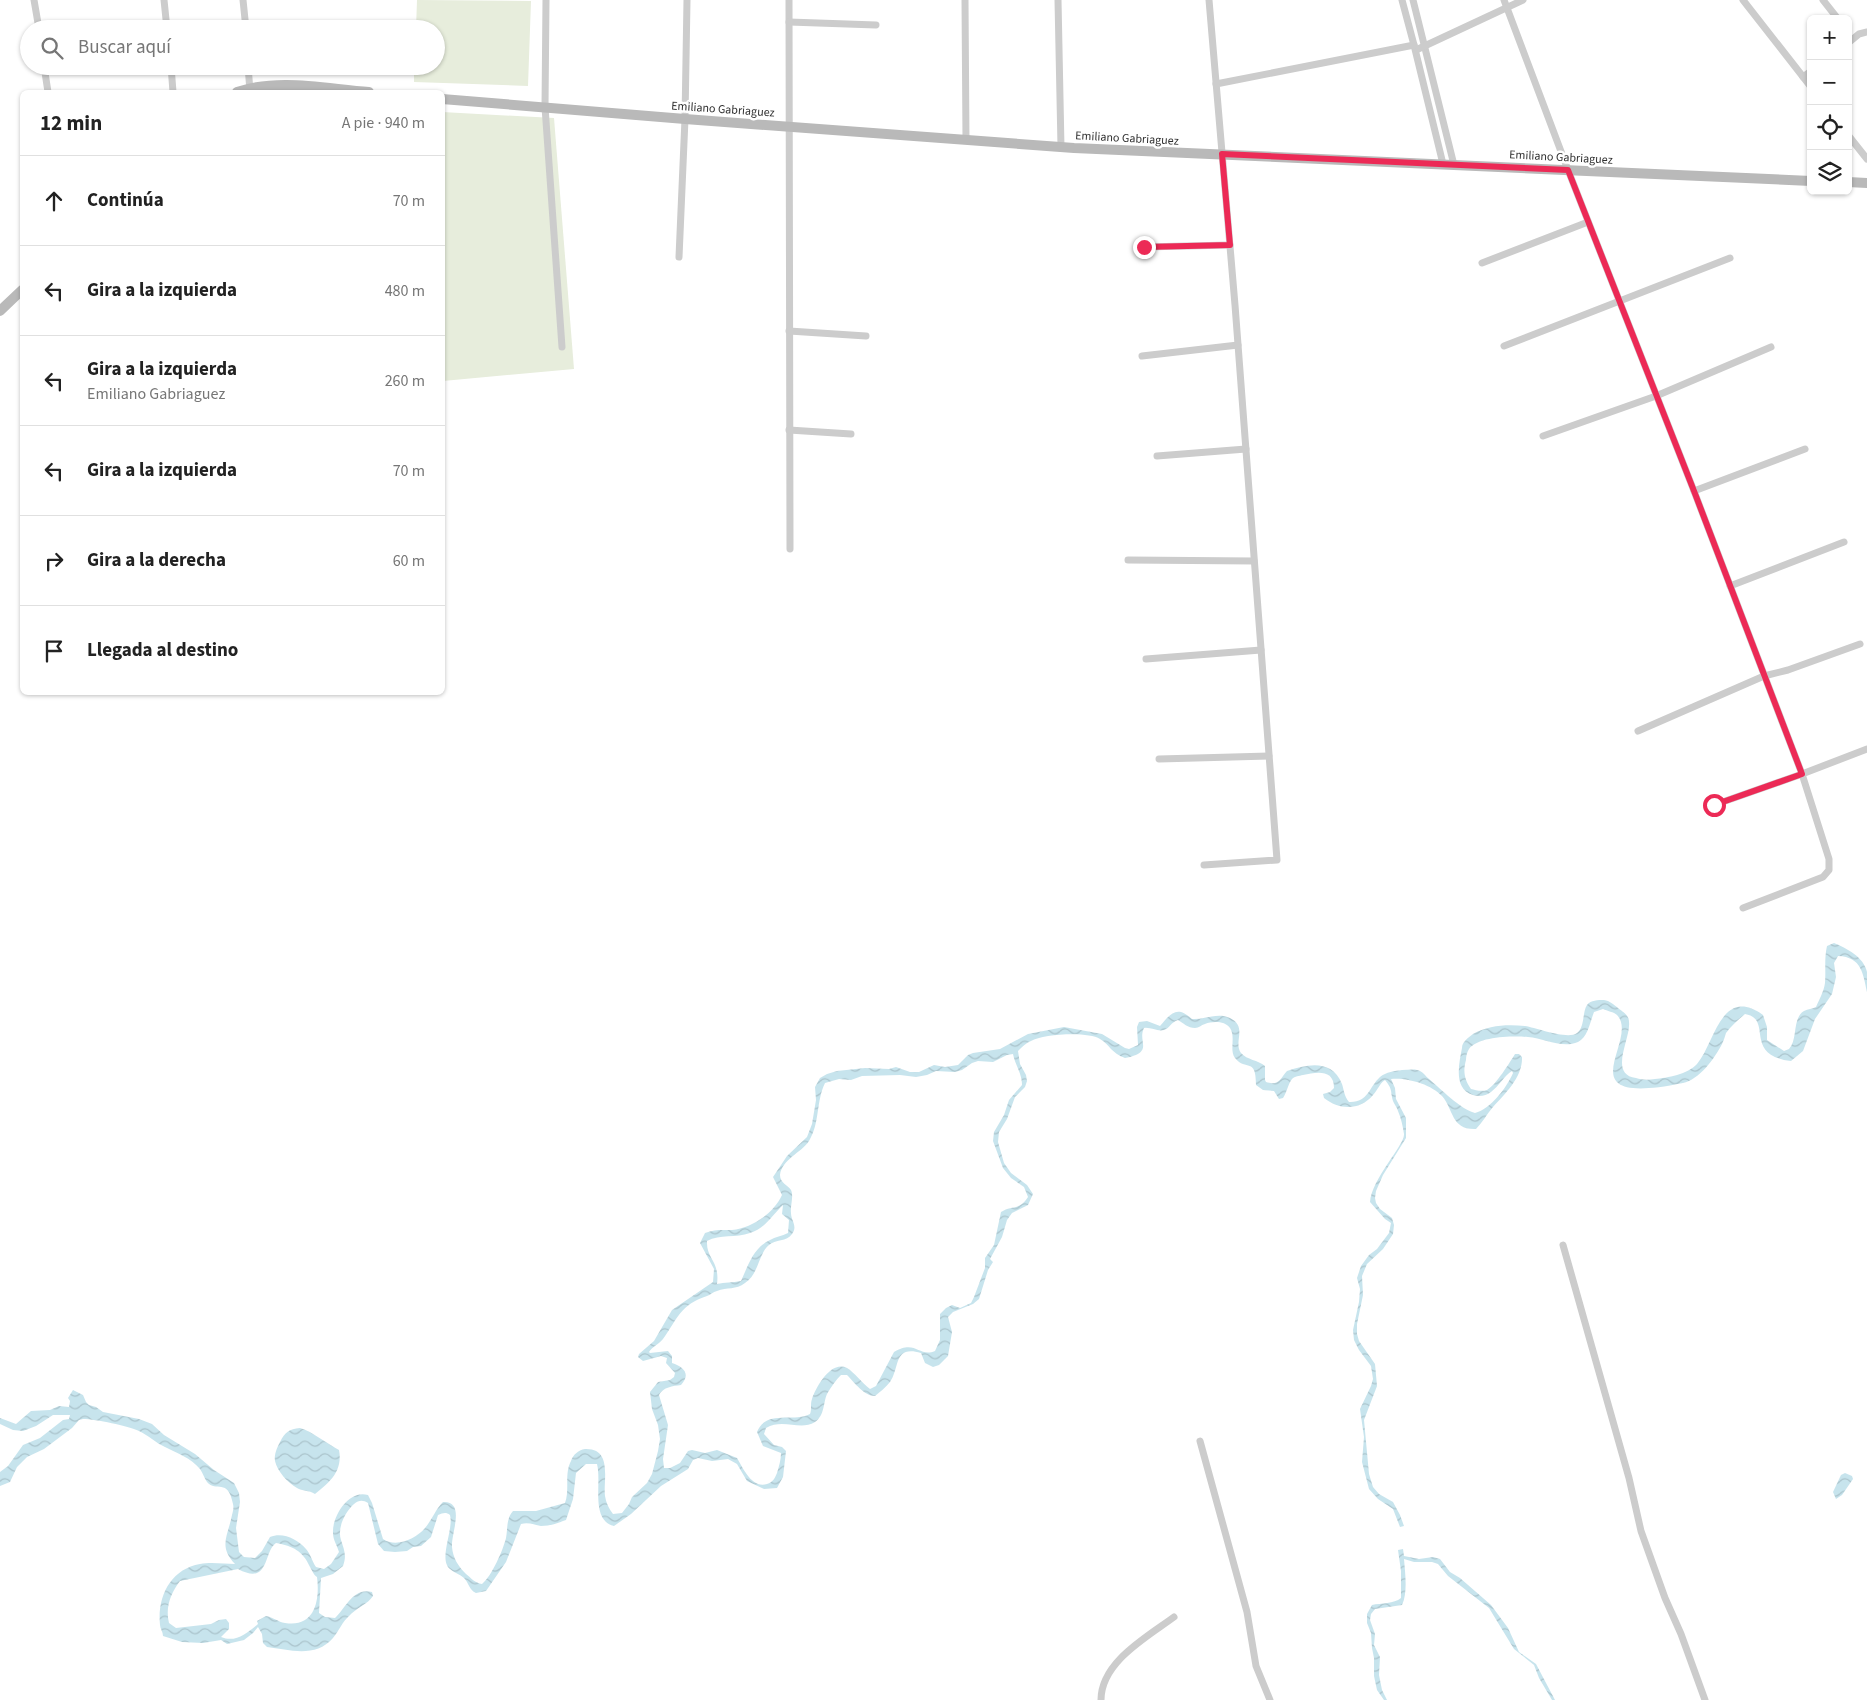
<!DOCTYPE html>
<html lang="es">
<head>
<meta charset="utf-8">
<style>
	:root { --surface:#fff; --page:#f6f6f6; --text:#222; --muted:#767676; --line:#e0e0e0 }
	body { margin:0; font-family:"Source Sans 3",sans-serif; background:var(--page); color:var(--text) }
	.controls { position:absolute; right:15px; top:15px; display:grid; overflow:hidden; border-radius:8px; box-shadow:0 1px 4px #0004 }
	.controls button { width:45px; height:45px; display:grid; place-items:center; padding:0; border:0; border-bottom:1px solid var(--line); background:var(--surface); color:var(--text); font:25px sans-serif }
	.stop { position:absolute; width:15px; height:15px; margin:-11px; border:4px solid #ec2a56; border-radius:50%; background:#fff }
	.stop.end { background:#ec2a56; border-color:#fff; box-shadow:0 1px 5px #0008 }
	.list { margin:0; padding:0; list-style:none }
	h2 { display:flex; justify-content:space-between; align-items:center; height:65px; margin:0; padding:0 20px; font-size:21px }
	h2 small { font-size:16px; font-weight:400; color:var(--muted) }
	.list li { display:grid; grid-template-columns:32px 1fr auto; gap:15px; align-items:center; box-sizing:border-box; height:90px; padding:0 20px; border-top:1px solid var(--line) }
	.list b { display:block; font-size:19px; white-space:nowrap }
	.list p { margin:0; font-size:16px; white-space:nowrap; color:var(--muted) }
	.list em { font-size:16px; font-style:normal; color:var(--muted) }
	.icon { flex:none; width:28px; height:28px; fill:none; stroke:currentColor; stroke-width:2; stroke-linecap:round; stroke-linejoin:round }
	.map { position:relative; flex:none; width:1867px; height:1700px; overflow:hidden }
	.search { position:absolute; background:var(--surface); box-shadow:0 1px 4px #0004; left:20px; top:20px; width:425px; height:55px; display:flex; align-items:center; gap:12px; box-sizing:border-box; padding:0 18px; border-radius:28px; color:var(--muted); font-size:19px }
	.panel { position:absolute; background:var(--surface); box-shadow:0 1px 4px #0004; left:20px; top:90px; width:425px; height:605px; border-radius:8px }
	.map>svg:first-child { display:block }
	.pitch { fill:#e7eddc }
	.water { fill:url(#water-waves); fill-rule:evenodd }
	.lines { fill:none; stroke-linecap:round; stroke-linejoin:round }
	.street { stroke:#ccc; stroke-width:7 }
	.secondary { stroke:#b9b9b9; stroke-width:10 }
	.route { stroke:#ec2a56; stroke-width:6 }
	.labels { text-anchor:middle; stroke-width:5; stroke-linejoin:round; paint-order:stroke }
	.street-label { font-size:12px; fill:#2f2f2f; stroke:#fff }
</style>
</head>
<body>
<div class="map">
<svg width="1867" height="1700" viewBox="0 0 1867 1700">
	<defs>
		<pattern id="water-waves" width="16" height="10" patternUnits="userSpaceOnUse" patternTransform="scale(1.25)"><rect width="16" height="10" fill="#c7e4ed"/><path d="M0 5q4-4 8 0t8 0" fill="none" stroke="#abc4cc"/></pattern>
	</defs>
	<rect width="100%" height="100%" fill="#fff"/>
	<g class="pitch">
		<polygon points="417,0 531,1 528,86 414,82 414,66 436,66 436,29 416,29"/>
		<polygon points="442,112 554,118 574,369 443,381"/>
	</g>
	<g class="water">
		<path d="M1834,943C1846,948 1864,957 1867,972C1867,978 1867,986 1867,992C1863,974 1862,957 1838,956L1834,963L1836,977L1832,994L1815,1019L1803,1051L1791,1061C1742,1055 1774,1019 1745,1014C1738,1020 1731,1026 1726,1033C1725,1036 1724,1040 1722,1044C1715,1058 1699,1080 1683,1083C1561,1108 1641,1040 1617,1015C1614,1012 1607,1011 1603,1009L1594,1012C1590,1022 1588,1037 1578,1042C1562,1049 1544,1038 1528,1037C1513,1036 1479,1036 1469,1049C1467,1052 1466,1056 1466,1060C1463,1071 1464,1079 1471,1089C1475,1090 1482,1092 1487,1090C1496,1085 1510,1062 1515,1054H1519L1522,1057C1523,1077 1505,1094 1493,1107C1487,1114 1482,1123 1476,1129C1451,1130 1454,1110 1442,1096C1431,1084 1406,1077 1391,1079L1395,1088L1396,1099L1406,1118V1138L1383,1175L1376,1191L1375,1198L1376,1203L1380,1209L1392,1218L1394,1225L1393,1234L1383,1249L1367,1264L1362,1276L1363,1295L1357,1324V1334L1359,1341L1375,1364L1377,1386L1364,1420L1369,1474L1373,1487L1379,1494L1393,1502L1400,1515L1404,1526L1400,1527L1393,1509L1378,1499L1369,1489L1362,1462L1364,1437L1360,1409L1371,1386L1373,1379L1371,1366L1359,1350L1354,1340L1353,1330L1359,1302L1360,1289L1357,1278L1361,1266L1369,1255L1377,1249L1389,1233L1391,1223L1385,1219L1370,1202C1372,1178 1405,1145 1404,1134C1403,1127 1401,1118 1398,1111C1397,1107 1394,1104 1393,1101C1390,1090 1393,1090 1385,1080C1379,1084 1378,1090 1373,1095C1360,1111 1339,1110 1324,1098L1323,1094L1330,1092L1334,1088C1334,1069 1317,1072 1303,1075C1299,1076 1295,1076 1292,1079C1288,1084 1287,1092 1283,1098L1279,1099L1274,1091L1263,1090L1256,1085C1256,1056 1246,1072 1235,1058C1229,1050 1236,1037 1230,1028C1225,1021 1213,1021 1205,1024C1201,1025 1199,1028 1195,1028C1188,1028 1183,1023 1178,1020C1171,1022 1170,1028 1164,1030C1158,1032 1151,1027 1144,1028C1137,1042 1155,1052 1125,1058C1111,1053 1110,1045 1100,1039C1088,1031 1043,1034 1031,1041C1026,1043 1022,1047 1018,1051L1020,1064L1026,1075L1027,1081L1025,1087L1015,1097L1007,1119L999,1132L998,1142L1004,1163L1011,1173L1027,1185L1033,1194L1028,1205L1012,1213L1007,1220L1002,1237L990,1259L993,1262L988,1270L979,1299L973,1304L953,1312L948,1317L952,1332L948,1356L939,1365L933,1367L925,1363L921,1353C893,1345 900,1368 890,1382C886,1387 880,1392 875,1396C864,1396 855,1383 847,1375H841C836,1380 831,1387 827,1394C823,1403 825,1415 815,1422C800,1431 783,1418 766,1428L764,1434L774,1445L782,1447L786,1451L783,1477L777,1488L764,1489L747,1481L737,1464L728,1459L712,1461L698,1458L693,1460L688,1469L661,1486L631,1514L614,1526C590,1520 602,1483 597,1464H586L576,1473L573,1499L566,1520C558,1523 550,1526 541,1526C534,1525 529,1522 521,1524L506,1562L486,1591L476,1593C469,1590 469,1583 464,1578C460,1574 454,1573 450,1569C438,1559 454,1530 450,1515C446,1512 443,1513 438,1515L431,1537L421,1546L413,1547L407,1551L395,1552L384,1551L378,1544L368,1503C363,1500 359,1500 354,1504C345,1512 337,1528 341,1540C344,1550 347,1555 343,1566L333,1574L321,1578L319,1613L325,1617L335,1618C346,1608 353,1587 372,1592L373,1596C368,1604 356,1608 349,1616C342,1622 339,1631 333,1638C316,1658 290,1650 267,1647L263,1643L262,1634L258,1627L253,1633L244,1640L227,1644L221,1640L203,1643L182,1642L163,1636C163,1632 160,1628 160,1625C157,1596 171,1569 200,1564C211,1562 225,1564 235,1564C218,1546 228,1536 232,1515C233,1511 234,1508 233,1504C228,1477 216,1493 207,1482C204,1478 203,1473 200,1469C191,1458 177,1453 165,1447C156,1443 148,1435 139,1431C128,1426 96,1419 83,1419L79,1420L72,1428L44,1449L27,1457L17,1467L10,1482L0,1486V1472L8,1466L23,1445L40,1438L63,1420L69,1419L70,1415H53L36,1426L23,1431L13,1430L0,1424V1418L16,1424L31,1411L50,1410L59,1406L69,1407L70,1401L68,1398L73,1390L83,1395L86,1402L89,1405L96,1407L103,1412L139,1419L152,1424L164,1435L195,1454L214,1470L234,1483L239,1493L240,1502L236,1528L239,1552L244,1557L255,1558L262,1551L270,1537C283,1532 297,1539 306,1549C310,1553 312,1561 316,1567L324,1569L331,1564L339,1552C337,1545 333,1540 333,1533C332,1516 349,1489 368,1495L372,1503L383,1539C396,1548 416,1539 425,1528C432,1520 435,1510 443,1502C466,1501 451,1533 452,1547C453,1558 458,1566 466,1574C471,1578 475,1583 482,1584C492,1576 503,1550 506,1538C508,1528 506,1519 513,1511H536L565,1503C570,1490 564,1474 571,1461C573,1455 578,1450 585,1449C613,1448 603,1480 605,1496C606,1503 609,1509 613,1514L622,1513L629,1504L632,1497L647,1483L652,1474L658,1451L660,1439L658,1425L652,1409L650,1392L658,1382L670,1380L674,1377L675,1373L666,1363L667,1358L661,1356L643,1361L638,1357L639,1354L654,1341L672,1310L713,1282L714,1269L700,1243L705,1233C715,1229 723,1230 732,1230C752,1228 774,1213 782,1195L773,1177L787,1156L807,1137L812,1124L816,1100L815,1087L820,1078L827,1074L837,1071L865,1068L889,1069L896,1067L910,1072H919L934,1065L945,1067L958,1065L968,1055L973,1053L1000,1049L1028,1034L1064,1027L1102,1034L1125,1048L1129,1049L1138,1045L1137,1027L1139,1022L1147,1021L1160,1026C1171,1013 1177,1005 1192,1019C1205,1020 1217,1012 1230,1018C1248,1027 1233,1042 1241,1053C1247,1060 1258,1060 1265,1066V1080L1266,1082C1279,1086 1280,1079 1287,1071C1308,1064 1332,1059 1342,1084C1344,1090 1344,1096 1349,1102C1368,1103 1369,1087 1380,1077C1386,1072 1395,1071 1402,1070C1407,1070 1413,1069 1417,1070C1423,1071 1425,1076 1429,1079C1441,1089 1460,1109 1475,1113C1491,1109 1507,1087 1513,1073L1512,1071C1504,1076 1499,1086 1491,1092C1486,1096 1479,1097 1473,1095C1453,1089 1459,1064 1462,1048C1462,1042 1468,1038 1473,1034C1488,1025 1508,1024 1525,1026C1537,1028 1568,1040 1577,1033C1585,1027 1582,1013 1587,1005C1591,1000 1598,1000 1604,1000C1610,1001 1613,1004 1618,1008C1623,1012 1629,1015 1629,1022C1631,1039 1608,1074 1636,1078C1642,1080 1648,1080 1655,1079C1667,1078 1688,1074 1697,1064C1715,1043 1721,985 1763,1015L1767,1027V1040L1784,1051L1789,1049C1798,1040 1792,1018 1804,1011C1808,1009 1812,1009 1816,1007C1819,1000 1824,991 1825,983C1826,970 1824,959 1827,946ZM1013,1054C1015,1065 1022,1073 1022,1085L1009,1100L1004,1115L994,1132L993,1141L1003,1168L1011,1178L1024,1187L1028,1197C1019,1211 1012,1205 1001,1212L994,1245L985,1258V1268L974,1297L971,1303L960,1308L952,1305L946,1308L940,1314V1340L935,1351C919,1358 916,1339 894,1352L876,1386L870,1389C862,1383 854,1372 847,1368C831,1360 816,1387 812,1399C810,1404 812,1409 810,1414C793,1423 766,1409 757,1432L763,1446L781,1453C781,1460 779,1466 777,1473C775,1478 773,1482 767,1484C752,1489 743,1468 737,1458L717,1450L705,1453L692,1450L688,1451L680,1463L670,1468H664L663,1459L668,1425L659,1395C663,1387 673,1386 681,1385C691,1374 684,1367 672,1363V1356L668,1351L650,1353L649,1352C652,1347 659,1344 663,1339C678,1318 680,1305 707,1296C710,1295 713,1292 717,1291C727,1287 736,1290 745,1283C759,1274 758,1254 769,1245C775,1239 787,1242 792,1234C798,1226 791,1221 791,1213C790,1206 794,1197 791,1190C788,1185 780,1183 780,1175C782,1159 801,1153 809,1141C820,1123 816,1101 825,1083L839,1079L851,1080L862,1076L900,1075L916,1077L927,1075L936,1071L955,1072L962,1070L972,1063L978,1061L993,1062L1007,1055ZM783,1205L782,1214L789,1220L788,1233C782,1236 775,1237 770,1240C753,1248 748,1266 741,1281C732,1283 725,1282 717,1284C720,1261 706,1259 707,1241C720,1234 736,1238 750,1233C765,1229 773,1214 783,1205ZM276,1543C293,1546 303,1551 310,1567C313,1572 313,1574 317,1577C320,1600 315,1628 285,1623C278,1622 273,1617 266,1616L257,1621L258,1624C247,1633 236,1643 221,1637L229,1629V1623L226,1619L219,1620L211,1624L176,1628L169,1623C165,1607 171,1593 180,1581L238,1569C270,1586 263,1552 276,1543Z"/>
		<path d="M300,1428C311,1431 328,1444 339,1450C343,1471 330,1482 315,1494C309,1490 302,1491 297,1488C288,1483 277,1471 275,1461C274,1454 277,1448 280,1442C285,1432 289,1429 300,1428Z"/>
		<polygon points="1845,1473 1852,1476 1853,1479 1842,1495 1836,1499 1833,1492 1841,1475"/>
		<path d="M1403,1549L1404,1556L1419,1559L1433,1557L1440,1559L1450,1572L1460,1578L1491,1605L1508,1628L1519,1652L1536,1664L1555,1700H1552L1539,1678L1534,1665L1514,1649L1489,1608L1448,1576L1438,1564L1432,1562H1414L1404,1559C1405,1572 1408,1593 1402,1605L1375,1609L1371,1614L1370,1620L1375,1634L1374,1645L1380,1657L1379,1675L1382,1690L1387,1700H1384L1377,1690L1374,1676V1658L1372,1648L1371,1633L1367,1623V1614L1372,1605C1381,1603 1394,1604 1401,1598V1571L1398,1550Z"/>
	</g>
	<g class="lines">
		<g class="street">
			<polyline points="34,0 39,29"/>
			<polyline points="164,0 167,29"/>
			<polyline points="243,0 246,29"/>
			<polyline points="546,0 545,107 562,347"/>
			<polyline points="789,0 790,549"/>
			<polyline points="965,0 966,140"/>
			<polyline points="1058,0 1061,147"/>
			<polyline points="1402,0 1414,45 1443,164"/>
			<polyline points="1413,0 1454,165"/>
			<polyline points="1504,0 1568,170 1694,491 1802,774 1829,859 1829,870 1823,877 1743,908"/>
			<polyline points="1743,0 1811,87"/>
			<polyline points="1823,0 1838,19"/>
			<polyline points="789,22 876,25"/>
			<polyline points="1848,43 1859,34 1867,32"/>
			<polyline points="1416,50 1523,0"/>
			<polyline points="44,66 48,92"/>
			<polyline points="171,66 173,92"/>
			<polyline points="248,66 250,91"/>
			<polyline points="1803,77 1811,71"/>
			<polyline points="1216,84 1414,45"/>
			<polyline points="1848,135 1867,159"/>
			<polyline points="1144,247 1230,245"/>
			<polyline points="679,257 685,119 687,0"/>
			<polyline points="1482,263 1588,222"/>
			<polyline points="789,331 866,336"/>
			<polyline points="1504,346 1730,258"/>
			<polyline points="1142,356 1238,345"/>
			<polyline points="789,430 851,434"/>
			<polyline points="1543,436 1656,396 1771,347"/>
			<polyline points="1157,456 1246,449"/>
			<polyline points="1694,491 1805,449"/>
			<polyline points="1128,560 1254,561"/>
			<polyline points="1730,586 1844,542"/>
			<polyline points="1146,659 1261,650"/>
			<polyline points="1638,731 1764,676 1788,670 1860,644"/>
			<polyline points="1159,759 1269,756"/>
			<polyline points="1714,805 1802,774 1867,749"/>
			<polyline points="1204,865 1277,860 1235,305 1209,0"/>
			<polyline points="1563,1245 1629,1478 1641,1531 1665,1598 1681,1634 1705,1700"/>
			<polyline points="1200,1441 1247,1612 1256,1666 1270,1700"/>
			<path d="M1101,1700C1101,1662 1147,1637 1174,1617"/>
		</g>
		<g class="secondary">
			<path d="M237,92C279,78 326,89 369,92"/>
			<polyline points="442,99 685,119 1074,148 1811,181"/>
			<polyline points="1848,182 1867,183"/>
			<polyline points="0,311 22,290"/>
		</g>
	</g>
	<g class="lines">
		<polyline class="route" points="1144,247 1230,245 1222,154 1568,170 1694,491 1802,774 1714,805"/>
	</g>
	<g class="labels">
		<g class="street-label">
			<text transform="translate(723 109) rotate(4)" y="4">Emiliano Gabriaguez</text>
			<text transform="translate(1127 138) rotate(3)" y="4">Emiliano Gabriaguez</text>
			<text transform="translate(1561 157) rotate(3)" y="4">Emiliano Gabriaguez</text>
		</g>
	</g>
</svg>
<div class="controls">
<button>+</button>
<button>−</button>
<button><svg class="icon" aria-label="locate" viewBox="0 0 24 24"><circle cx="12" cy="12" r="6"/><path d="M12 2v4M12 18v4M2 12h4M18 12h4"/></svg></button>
<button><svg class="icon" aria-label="layers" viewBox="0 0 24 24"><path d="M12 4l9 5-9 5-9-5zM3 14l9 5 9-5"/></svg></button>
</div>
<div class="stop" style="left:1714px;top:805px"></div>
<div class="stop end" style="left:1144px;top:247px"></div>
<div class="search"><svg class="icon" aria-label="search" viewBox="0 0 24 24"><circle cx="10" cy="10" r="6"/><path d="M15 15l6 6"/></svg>Buscar aquí</div>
<section class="panel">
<h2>12 min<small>A pie · 940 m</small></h2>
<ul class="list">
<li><svg class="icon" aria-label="ahead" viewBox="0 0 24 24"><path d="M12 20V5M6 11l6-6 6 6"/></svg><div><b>Continúa</b></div><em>70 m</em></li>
<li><svg class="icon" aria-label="left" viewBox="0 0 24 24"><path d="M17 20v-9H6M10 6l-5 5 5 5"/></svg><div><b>Gira a la izquierda</b></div><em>480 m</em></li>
<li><svg class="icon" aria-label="left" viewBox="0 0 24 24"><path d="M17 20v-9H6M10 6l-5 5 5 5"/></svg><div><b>Gira a la izquierda</b><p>Emiliano Gabriaguez</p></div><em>260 m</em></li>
<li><svg class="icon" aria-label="left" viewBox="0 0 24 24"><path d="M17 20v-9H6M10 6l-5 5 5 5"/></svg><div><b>Gira a la izquierda</b></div><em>70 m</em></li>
<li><svg class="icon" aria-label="right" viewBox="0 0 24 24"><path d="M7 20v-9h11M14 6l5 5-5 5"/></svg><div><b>Gira a la derecha</b></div><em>60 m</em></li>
<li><svg class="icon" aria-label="arrive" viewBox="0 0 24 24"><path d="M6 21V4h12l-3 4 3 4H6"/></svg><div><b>Llegada al destino</b></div></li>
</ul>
</section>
</div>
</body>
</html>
